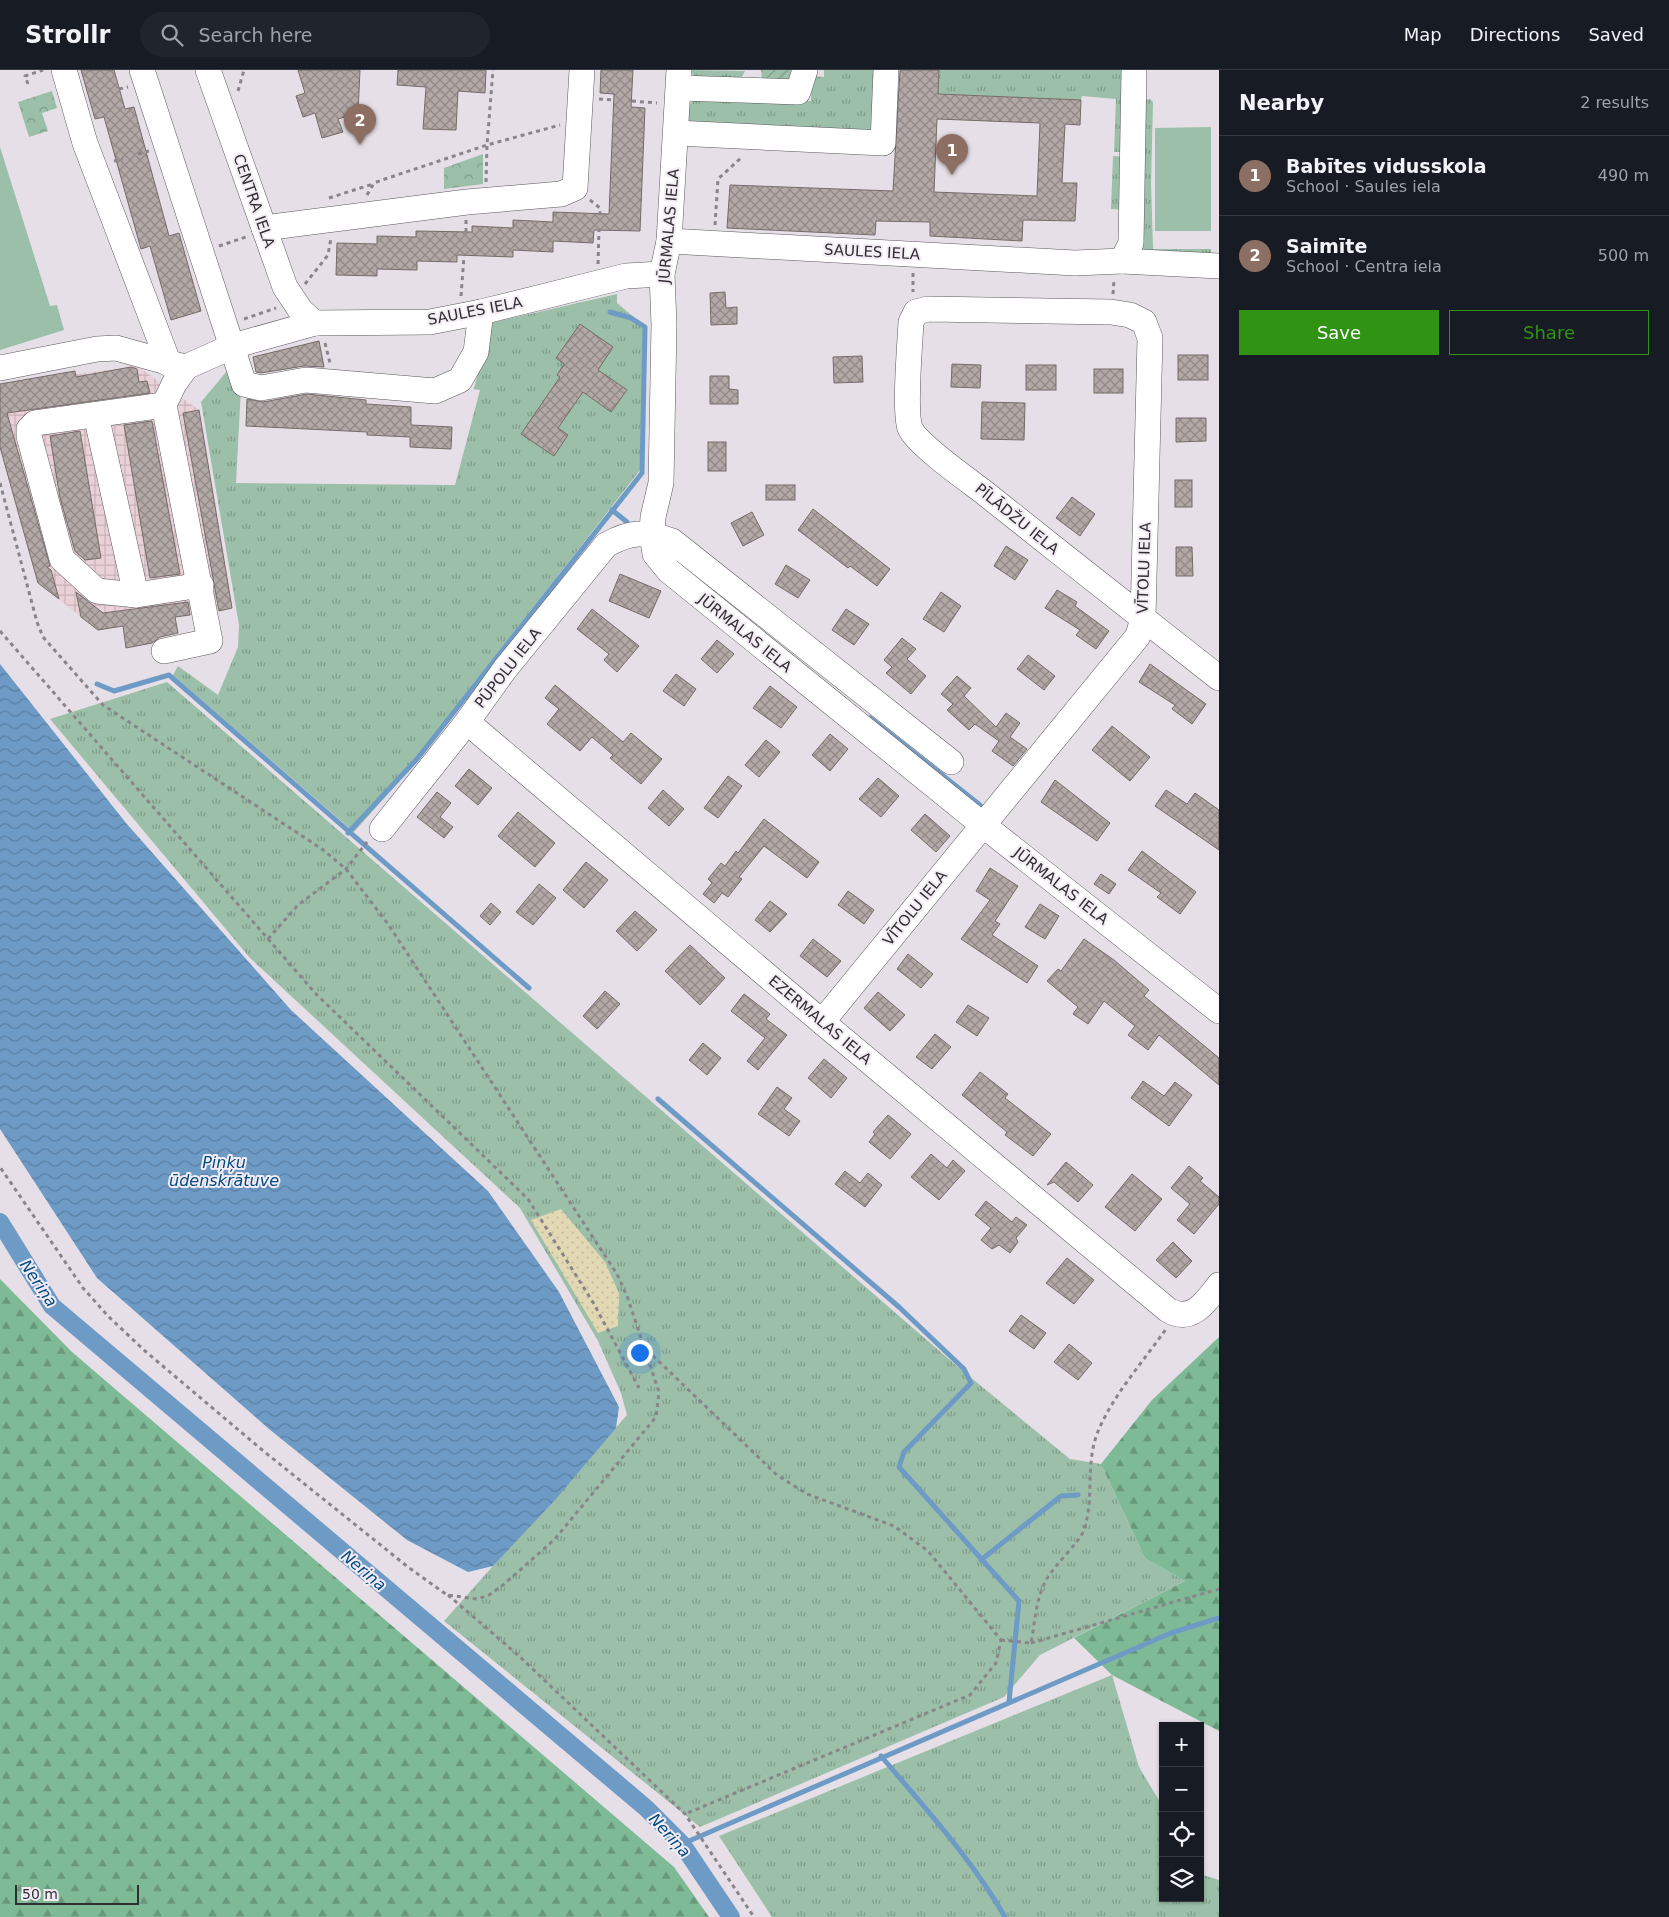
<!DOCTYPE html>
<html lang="en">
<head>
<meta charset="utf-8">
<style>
	:root { --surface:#171b24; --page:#20242c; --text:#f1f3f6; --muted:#9ea1a6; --line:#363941; --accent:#309313 }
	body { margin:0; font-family:"DejaVu Sans",sans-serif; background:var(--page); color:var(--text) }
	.controls { position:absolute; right:15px; bottom:15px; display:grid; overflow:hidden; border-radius:0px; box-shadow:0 1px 4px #0004 }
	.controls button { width:45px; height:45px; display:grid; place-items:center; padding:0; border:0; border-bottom:1px solid var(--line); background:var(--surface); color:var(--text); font:25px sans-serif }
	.scale { position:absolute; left:15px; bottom:12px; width:124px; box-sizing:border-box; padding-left:5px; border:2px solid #302e31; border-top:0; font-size:14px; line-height:18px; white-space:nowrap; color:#302e31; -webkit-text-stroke:4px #f3ecf4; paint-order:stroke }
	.you { position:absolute; left:639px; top:1282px; width:18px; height:18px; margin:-12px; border:4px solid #fff; border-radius:50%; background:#1a73e8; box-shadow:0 0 0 8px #1a73e833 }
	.badge { display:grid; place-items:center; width:32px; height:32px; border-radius:50%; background:var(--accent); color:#fff; font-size:16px; font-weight:700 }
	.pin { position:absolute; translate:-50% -41px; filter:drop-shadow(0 1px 2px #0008) }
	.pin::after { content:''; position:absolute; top:26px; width:18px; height:15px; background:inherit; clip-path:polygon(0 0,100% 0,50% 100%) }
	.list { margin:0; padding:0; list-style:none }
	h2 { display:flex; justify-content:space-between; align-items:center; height:65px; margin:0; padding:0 20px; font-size:21px }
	h2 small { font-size:16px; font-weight:400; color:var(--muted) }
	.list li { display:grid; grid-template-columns:32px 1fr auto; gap:15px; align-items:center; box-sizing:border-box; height:80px; padding:0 20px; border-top:1px solid var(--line) }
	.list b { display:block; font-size:19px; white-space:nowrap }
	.list p { margin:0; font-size:16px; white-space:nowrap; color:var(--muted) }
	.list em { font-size:16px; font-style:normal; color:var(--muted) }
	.actions { display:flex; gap:10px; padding:15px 20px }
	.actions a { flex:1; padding:11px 0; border:1px solid var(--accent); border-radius:0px; text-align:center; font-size:18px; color:var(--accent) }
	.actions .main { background:var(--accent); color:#fff }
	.icon { flex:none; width:28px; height:28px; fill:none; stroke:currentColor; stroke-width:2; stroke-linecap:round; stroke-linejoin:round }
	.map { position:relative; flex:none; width:1219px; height:1847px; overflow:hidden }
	header { display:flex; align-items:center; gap:30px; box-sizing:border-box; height:70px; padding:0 25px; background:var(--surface); border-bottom:1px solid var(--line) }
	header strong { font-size:24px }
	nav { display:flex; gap:28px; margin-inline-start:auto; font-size:18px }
	.search { width:350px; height:45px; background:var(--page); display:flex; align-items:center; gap:12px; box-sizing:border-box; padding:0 18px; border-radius:28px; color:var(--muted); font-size:19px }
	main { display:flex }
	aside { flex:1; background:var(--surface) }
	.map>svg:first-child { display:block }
	.industrial { fill:url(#industrial-grid) }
	.grass { fill:url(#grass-tufts) }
	.forest { fill:url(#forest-firs) }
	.sand { fill:url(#sand-dots) }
	.park { fill:url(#park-crowns) }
	.garden { fill:url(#garden-furrows) }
	.pitch { fill:#9bbfa8 }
	.water { fill:url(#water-waves) }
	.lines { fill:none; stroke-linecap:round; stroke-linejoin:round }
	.stream { stroke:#6e9bc6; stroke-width:5 }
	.canal { stroke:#6e9bc6; stroke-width:18 }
	.building { fill:url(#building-cross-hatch); stroke:#756c69; fill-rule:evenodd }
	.minor-casing { stroke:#5c575e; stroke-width:26 }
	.path { stroke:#89858a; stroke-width:3; stroke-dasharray:4 4; stroke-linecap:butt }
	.minor { stroke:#fff; stroke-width:25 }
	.labels { text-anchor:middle; stroke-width:4; stroke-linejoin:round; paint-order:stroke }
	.street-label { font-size:15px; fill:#302e31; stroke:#f3ecf4 }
	.water-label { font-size:16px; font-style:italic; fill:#004b81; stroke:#f3ecf4 }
</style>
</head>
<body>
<header>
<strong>Strollr</strong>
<div class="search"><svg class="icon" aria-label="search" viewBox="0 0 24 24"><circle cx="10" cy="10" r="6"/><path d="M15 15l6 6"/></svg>Search here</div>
<nav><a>Map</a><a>Directions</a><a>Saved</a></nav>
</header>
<main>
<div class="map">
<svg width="1219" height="1847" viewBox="0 0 1219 1847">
	<defs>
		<pattern id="industrial-grid" width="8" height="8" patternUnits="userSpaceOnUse" patternTransform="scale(1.25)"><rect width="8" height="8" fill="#ead0d7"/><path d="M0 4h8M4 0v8" fill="none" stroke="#c9b3b9"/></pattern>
		<pattern id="grass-tufts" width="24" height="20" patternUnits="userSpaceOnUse" patternTransform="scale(1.25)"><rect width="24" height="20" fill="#9bbfa8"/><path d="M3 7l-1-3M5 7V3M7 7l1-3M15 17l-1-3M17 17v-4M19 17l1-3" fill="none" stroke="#7f9c89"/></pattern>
		<pattern id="forest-firs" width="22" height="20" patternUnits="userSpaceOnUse" patternTransform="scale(1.25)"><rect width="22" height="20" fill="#7fba96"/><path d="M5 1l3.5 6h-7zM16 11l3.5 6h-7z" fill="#68987b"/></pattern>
		<pattern id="sand-dots" width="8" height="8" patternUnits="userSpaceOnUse" patternTransform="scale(1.25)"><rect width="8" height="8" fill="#e2d8b3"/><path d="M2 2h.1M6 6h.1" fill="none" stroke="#c2ba9a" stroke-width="1.8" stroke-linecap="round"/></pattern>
		<pattern id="park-crowns" width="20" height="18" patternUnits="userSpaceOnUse" patternTransform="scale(1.25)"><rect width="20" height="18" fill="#9bbfa8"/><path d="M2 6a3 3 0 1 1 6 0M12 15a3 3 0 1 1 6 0" fill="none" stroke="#7f9c89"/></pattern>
		<pattern id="garden-furrows" width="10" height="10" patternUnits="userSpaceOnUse" patternTransform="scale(1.25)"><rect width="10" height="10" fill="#9bbfa8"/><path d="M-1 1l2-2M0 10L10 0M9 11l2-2" fill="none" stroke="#7f9c89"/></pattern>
		<pattern id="water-waves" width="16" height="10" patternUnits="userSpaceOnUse" patternTransform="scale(1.25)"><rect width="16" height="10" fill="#6e9bc6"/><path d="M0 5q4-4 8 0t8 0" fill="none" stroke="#5b7fa1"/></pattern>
		<pattern id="building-cross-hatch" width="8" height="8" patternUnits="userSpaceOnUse" patternTransform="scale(1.25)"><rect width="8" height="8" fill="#b2a8a5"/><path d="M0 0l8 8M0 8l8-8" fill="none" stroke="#918987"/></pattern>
	</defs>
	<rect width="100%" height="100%" fill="#e6dfe7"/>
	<polygon class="industrial" points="137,296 199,340 232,538 98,560 38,513 0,314"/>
	<g class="grass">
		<polygon points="690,0 745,1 740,11 694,6"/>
		<polygon points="824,0 877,0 874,61 687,51 688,36 696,28 811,31 812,6 824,7"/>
		<polygon points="939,0 1129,0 1128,82 1114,82 1116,29 1082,26 1081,30 938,24"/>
		<polygon points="1150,29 1153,32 1151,112 1153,179 1211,179 1211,186 1141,182 1143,30"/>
		<polygon points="1113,86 1128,87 1129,140 1111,139"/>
		<polygon points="617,224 617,233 642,254 647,262 640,400 393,718 354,762 173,605 178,596 218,625 238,577 239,555 201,332 232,295 241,317 236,413 455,415 480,320 474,319 490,253"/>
		<polygon points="167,612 958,1297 1070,1389 1101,1394 1145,1488 1185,1511 1040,1585 1004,1627 700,1757 444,1551 627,1345 621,1323 598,1271 520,1138 250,888 50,649"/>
		<polygon points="1112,1605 1139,1697 1163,1737 1163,1828 1200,1828 1200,1800 1203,1805 1219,1810 1219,1847 772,1847 719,1766"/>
	</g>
	<g class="forest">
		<polygon points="0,1209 72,1282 674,1797 709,1847 0,1847"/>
		<polygon points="1219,1267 1219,1661 1112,1605 1074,1568 1185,1511 1145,1488 1101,1394 1152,1330"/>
	</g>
	<polygon class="sand" points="561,1139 605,1192 619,1223 618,1256 598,1263 531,1150"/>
	<g class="park">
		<polygon points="52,21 57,38 42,43 48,61 29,67 18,32"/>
		<polygon points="483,84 483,114 444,119 444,98"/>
	</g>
	<polygon class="garden" points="761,0 796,0 791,13 762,9"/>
	<g class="pitch">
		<polygon points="1211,57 1211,161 1155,161 1155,58"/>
		<polygon points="0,77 50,236 57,235 64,260 0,280"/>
	</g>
	<polygon class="water" points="0,594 126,753 291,940 488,1121 559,1222 619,1337 616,1358 555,1430 493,1496 468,1502 407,1470 269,1359 97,1208 0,1059"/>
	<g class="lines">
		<g class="stream">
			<polyline points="612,440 627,452"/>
			<polyline points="97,614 114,621 169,605 529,918"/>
			<polyline points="870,648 980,735"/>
			<polyline points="348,763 417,689 642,403 645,257 631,248 610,242"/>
			<polyline points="658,1029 899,1237 964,1299 971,1313 904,1382 899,1397 1019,1531 1009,1632"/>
			<polyline points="981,1490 1061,1426 1078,1425"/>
			<path d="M881,1686C925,1738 971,1788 1005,1847"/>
			<polyline points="682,1774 1171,1563 1219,1548"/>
		</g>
		<polyline class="canal" points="0,1152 52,1236 646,1738 682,1774 731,1847"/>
	</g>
	<g class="building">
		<polygon points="81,0 114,0 125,39 134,37 169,166 179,163 201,241 171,250 150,176 141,179 104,47 95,49"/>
		<polygon points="298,0 360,0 358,43 338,49 343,62 322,68 315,43 303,47 296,26 305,23"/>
		<polygon points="398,0 486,0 485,23 458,21 456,60 423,59 426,17 397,15"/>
		<polygon points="601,0 633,0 631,37 645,38 640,161 594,160 593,173 553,171 553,182 513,180 513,187 457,185 457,192 417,191 417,200 377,199 377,206 336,205 337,173 377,174 377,166 416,167 416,161 472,162 472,156 513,158 513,150 553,152 553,142 609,144 614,24 600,23"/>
		<path d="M900,0H939L938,24L1081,30L1080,55L1065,54L1062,113H1077L1075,151L1023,150L1022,171L930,166V152L876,151L875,165L727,158L730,115L893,121ZM937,49L1040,53L1037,126L934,122Z"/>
		<polygon points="725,222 726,238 737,237 737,254 711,255 710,223"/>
		<polygon points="580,254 613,277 598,300 627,320 611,342 583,322 558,358 568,365 554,386 521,364 560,307 557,305 564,294 556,288"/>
		<polygon points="319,271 324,297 304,296 261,303 256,302 253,287"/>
		<rect x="1178" y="285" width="30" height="25"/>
		<polygon points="862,286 863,312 834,313 833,287"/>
		<polygon points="952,294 981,295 980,318 951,317"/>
		<rect x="1026" y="295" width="30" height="25"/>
		<polygon points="131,297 137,299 139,312 147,311 150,323 7,343 50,496 47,497 51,500 59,529 38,513 0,377 0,314 75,301 76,307"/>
		<rect x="1094" y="299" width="29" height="24"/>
		<polygon points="710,306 729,306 729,319 738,320 738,334 710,334"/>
		<polygon points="307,324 366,330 366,334 411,337 411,355 452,357 451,379 410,377 410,367 367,365 367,362 246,356 247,329 263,332"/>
		<polygon points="982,332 1025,333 1024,370 981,369"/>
		<polygon points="199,340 232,538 219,541 183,343"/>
		<polygon points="1176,348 1206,348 1206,371 1176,372"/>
		<polygon points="152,351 180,504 150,508 124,355"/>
		<polygon points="80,361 101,488 85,490 75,481 60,428 50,366"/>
		<rect x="708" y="372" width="18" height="29"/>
		<rect x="1175" y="410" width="17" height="27"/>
		<rect x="766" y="415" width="29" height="15"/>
		<polygon points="1072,427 1095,444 1080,466 1056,448"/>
		<polygon points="813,439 890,499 877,516 850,496 848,498 798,460"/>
		<polygon points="752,442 764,465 743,476 731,453"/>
		<polygon points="1006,476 1028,490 1015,510 994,496"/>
		<polygon points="1176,477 1192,477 1193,506 1176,506"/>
		<polygon points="786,495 810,510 798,528 775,514"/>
		<polygon points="620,504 661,521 649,548 609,531"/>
		<polygon points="1057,520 1077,532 1075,536 1109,561 1096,579 1076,565 1080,560 1045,538"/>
		<polygon points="76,522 103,543 188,532 190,545 175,547 178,563 160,567 152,573 126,578 123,556 98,560 81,547"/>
		<polygon points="941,522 961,536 944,562 923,549"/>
		<polygon points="592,539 639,576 617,602 604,590 609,584 577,559"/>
		<polygon points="846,539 869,554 854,575 832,560"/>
		<polygon points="902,568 916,579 907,589 926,606 911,624 886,603 892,597 884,590"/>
		<polygon points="717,570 734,584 717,603 701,589"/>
		<polygon points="1028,585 1055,606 1044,620 1017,599"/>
		<polygon points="1150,594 1206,634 1192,654 1172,639 1175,635 1139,612"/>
		<polygon points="676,604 696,619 684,636 663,621"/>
		<polygon points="957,606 971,618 964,626 996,657 1006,643 1020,653 1010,667 1027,679 1013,696 992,681 999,671 975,654 969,660 947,640 953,634 941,624"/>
		<polygon points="555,615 623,672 631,663 662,689 641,714 610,688 613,685 592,667 580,681 547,654 559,639 545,628"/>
		<polygon points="770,616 797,637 781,658 753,638"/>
		<polygon points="1112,656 1150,687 1130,711 1092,680"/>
		<polygon points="830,664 848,679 830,701 812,685"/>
		<polygon points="766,670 780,682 759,707 745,695"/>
		<polygon points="469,699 492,718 478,735 455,716"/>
		<polygon points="728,706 742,716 718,748 704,738"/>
		<polygon points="878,708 899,726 881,747 859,729"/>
		<polygon points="1055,710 1110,753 1097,771 1041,732"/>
		<polygon points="663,720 684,739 669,756 648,738"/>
		<polygon points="1166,720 1187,734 1195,723 1219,740 1219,780 1155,736"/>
		<polygon points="437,722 451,733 440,747 453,757 444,768 417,747"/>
		<polygon points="518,742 555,773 535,797 498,766"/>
		<polygon points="925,744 950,766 936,782 911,760"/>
		<polygon points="764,749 819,792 807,808 764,776 739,807 742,809 728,827 722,823 714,833 703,824 712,813 708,809 721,793 725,796 736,781 738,783"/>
		<polygon points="1142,781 1196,822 1180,844 1157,827 1161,823 1128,800"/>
		<polygon points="586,792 608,810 584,838 563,820"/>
		<polygon points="990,798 1018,816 995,851 1000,854 992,865 1038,896 1027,913 961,869 990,830 976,821"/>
		<polygon points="1101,804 1116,814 1109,824 1094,814"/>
		<polygon points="539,814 556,828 533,855 516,842"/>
		<polygon points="848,821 874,840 864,854 838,835"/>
		<polygon points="770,831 787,844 770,862 755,850"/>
		<polygon points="491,833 501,842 490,855 480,846"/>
		<polygon points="1040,834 1059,846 1045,869 1025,857"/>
		<polygon points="635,841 657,860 637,881 616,861"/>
		<polygon points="813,869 841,891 827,907 800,886"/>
		<polygon points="1084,869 1114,890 1149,920 1144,926 1219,988 1219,1015 1159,965 1148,980 1128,965 1135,956 1104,931 1088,954 1073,944 1078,937 1047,911 1058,899 1061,901"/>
		<polygon points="690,875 725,908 700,935 665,901"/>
		<polygon points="908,884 933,904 921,918 897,899"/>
		<polygon points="605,921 620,934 597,959 583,946"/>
		<polygon points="878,922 905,945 890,961 864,938"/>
		<polygon points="744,924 770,944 766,949 787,965 758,1000 747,991 765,968 731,941"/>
		<polygon points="968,935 989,948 977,966 956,952"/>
		<polygon points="935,964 951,977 932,999 916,987"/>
		<polygon points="703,973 721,988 707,1005 689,990"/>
		<polygon points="824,989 847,1008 831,1028 808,1008"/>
		<polygon points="980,1002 1008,1024 1005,1028 1051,1064 1033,1086 1005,1065 1007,1062 962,1025"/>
		<polygon points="1143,1011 1164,1026 1175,1012 1192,1025 1169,1056 1131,1028"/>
		<polygon points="777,1017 792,1028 784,1039 800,1051 789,1066 758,1044"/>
		<polygon points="888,1045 911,1064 890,1089 869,1072 875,1064 873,1062"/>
		<polygon points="931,1084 947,1098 953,1090 965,1101 939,1130 911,1107"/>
		<polygon points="1066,1092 1093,1115 1078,1132 1054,1112 1047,1115"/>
		<polygon points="1189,1096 1203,1108 1200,1111 1219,1127 1219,1134 1194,1164 1177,1150 1190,1134 1171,1118"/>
		<polygon points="845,1101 860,1113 868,1103 882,1115 865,1137 835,1114"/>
		<polygon points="1132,1104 1162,1129 1135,1161 1105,1137"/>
		<polygon points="986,1131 1012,1152 1016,1147 1027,1155 1016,1168 1018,1172 1010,1183 999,1175 992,1179 981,1170 991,1158 975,1145"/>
		<polygon points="1173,1172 1192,1191 1176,1208 1156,1190"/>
		<polygon points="1067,1188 1094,1210 1074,1234 1046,1213"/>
		<polygon points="1021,1245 1046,1263 1034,1279 1009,1261"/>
		<polygon points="1069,1274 1092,1293 1078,1310 1054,1292"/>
	</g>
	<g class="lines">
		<defs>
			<g id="minor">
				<polyline points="64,0 85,73 169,294"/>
				<polyline points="142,0 244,314 261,318 306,310 435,321 460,310 476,282 481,242"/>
				<polyline points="208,0 285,217 301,241 315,253"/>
				<polyline points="679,0 669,171 662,204 664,255 661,413 653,447 652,463 655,484 669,501 983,755 1219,941"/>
				<polyline points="679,18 798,22 805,0"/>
				<polyline points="676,63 883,73 886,0"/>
				<polyline points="264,158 467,132 561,124 575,118 582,0"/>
				<polyline points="669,171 1075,193 1122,191 1131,173 1134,0"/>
				<polyline points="1122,191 1219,196"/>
				<polyline points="0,298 97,279 116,278 181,296"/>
				<polyline points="164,335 35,353 29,359 29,366 62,489 97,521 136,525 201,515"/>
				<polyline points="96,345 136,525"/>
				<polyline points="164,581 210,571 164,335 174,314 186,297 233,276 315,253 430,252 481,242 626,206 662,204"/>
				<path d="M467,652L822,952L1168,1240C1191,1254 1206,1232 1219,1215"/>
				<path d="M382,759L467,652L505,599L606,475C631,461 645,461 672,471L951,692"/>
				<path d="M822,952L1138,566L1143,548L1150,268L1144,252L1130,245L1111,242L928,239L916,242L911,252C910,273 904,341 910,358C917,374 965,408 981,420C1060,483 1140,546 1219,608"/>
			</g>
		</defs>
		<use href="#minor" class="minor-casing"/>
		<g class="path">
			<polyline points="28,14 25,6 43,0"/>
			<polyline points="119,19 128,17"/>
			<polyline points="238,21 244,0"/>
			<polyline points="599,29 614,30"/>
			<polyline points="632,31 657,33"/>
			<polyline points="138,84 149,81"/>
			<polyline points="114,91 123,89"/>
			<polyline points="486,112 487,75 493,0"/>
			<polyline points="367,125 374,113 382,110 487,75 560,55"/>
			<polyline points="329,128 373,114"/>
			<polyline points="590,130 600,138 600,147"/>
			<polyline points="715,155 718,109 742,87"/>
			<polyline points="466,162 466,150"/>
			<polyline points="219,176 246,167"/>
			<polyline points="598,194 599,160"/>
			<polyline points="913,203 913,222"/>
			<polyline points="305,214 328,185 331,168"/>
			<polyline points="1113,224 1114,210"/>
			<polyline points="461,226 464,186"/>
			<polyline points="244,249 276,238"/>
			<polyline points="325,273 330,293"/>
			<polyline points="0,413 37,552 43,567 103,635 322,779 346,799 388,854 617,1204 627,1226 659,1322 656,1347 554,1470 503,1515 489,1525 477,1529 447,1525 408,1497 261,1379 145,1281 108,1246 83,1218 0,1097"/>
			<polyline points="0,561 316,924 528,1129 594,1234 639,1318"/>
			<polyline points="268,869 298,835 346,799 367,772"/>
			<polyline points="647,1280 777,1405 807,1424 894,1456 928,1481 1001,1570 996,1593 970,1625 685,1744"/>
			<polyline points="448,1525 518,1585 685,1744 754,1847"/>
			<path d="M1001,1570L1031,1573C1035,1552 1036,1525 1048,1507C1055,1495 1079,1472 1083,1462C1095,1431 1085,1396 1097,1364C1112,1326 1143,1292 1166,1259"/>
			<polyline points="1031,1573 1219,1519"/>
		</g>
		<use href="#minor" class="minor"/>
	</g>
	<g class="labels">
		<g class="street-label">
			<text transform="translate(254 131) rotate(71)" y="5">CENTRA IELA</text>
			<text transform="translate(669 156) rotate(-85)" y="5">JŪRMALAS IELA</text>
			<text transform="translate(872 182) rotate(3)" y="5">SAULES IELA</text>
			<text transform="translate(475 241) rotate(-11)" y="5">SAULES IELA</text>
			<text transform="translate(1017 449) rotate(39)" y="5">PĪLĀDŽU IELA</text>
			<text transform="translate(1144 498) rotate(-88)" y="5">VĪTOLU IELA</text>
			<text transform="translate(745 563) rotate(39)" y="5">JŪRMALAS IELA</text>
			<text transform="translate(508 598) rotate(-52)" y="5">PŪPOLU IELA</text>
			<text transform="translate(1061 816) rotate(38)" y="5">JŪRMALAS IELA</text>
			<text transform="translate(915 838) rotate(-51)" y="5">VĪTOLU IELA</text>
			<text transform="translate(820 950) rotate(40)" y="5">EZERMALAS IELA</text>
		</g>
		<g class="water-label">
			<text x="224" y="1098">Piņķu<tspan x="224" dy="18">ūdenskrātuve</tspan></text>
			<text transform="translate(39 1213) rotate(56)" y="6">Neriņa</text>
			<text transform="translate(364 1500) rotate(40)" y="6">Neriņa</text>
			<text transform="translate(670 1765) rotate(48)" y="6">Neriņa</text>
		</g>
	</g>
</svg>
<div class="controls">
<button>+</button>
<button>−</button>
<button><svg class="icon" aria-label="locate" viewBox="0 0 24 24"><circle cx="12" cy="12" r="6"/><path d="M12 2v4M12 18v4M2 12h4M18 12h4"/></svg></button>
<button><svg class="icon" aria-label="layers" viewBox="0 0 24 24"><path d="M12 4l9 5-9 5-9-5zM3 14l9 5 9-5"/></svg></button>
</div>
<div class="scale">50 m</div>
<div class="you"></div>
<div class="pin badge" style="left:952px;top:105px;background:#8d6e63">1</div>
<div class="pin badge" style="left:360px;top:75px;background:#8d6e63">2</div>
</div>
<aside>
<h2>Nearby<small>2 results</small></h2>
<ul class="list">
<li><span class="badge" style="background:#8d6e63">1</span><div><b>Babītes vidusskola</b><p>School · Saules iela</p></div><em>490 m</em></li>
<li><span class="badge" style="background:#8d6e63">2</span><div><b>Saimīte</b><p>School · Centra iela</p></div><em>500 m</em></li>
</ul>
<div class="actions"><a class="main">Save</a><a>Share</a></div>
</aside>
</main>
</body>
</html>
